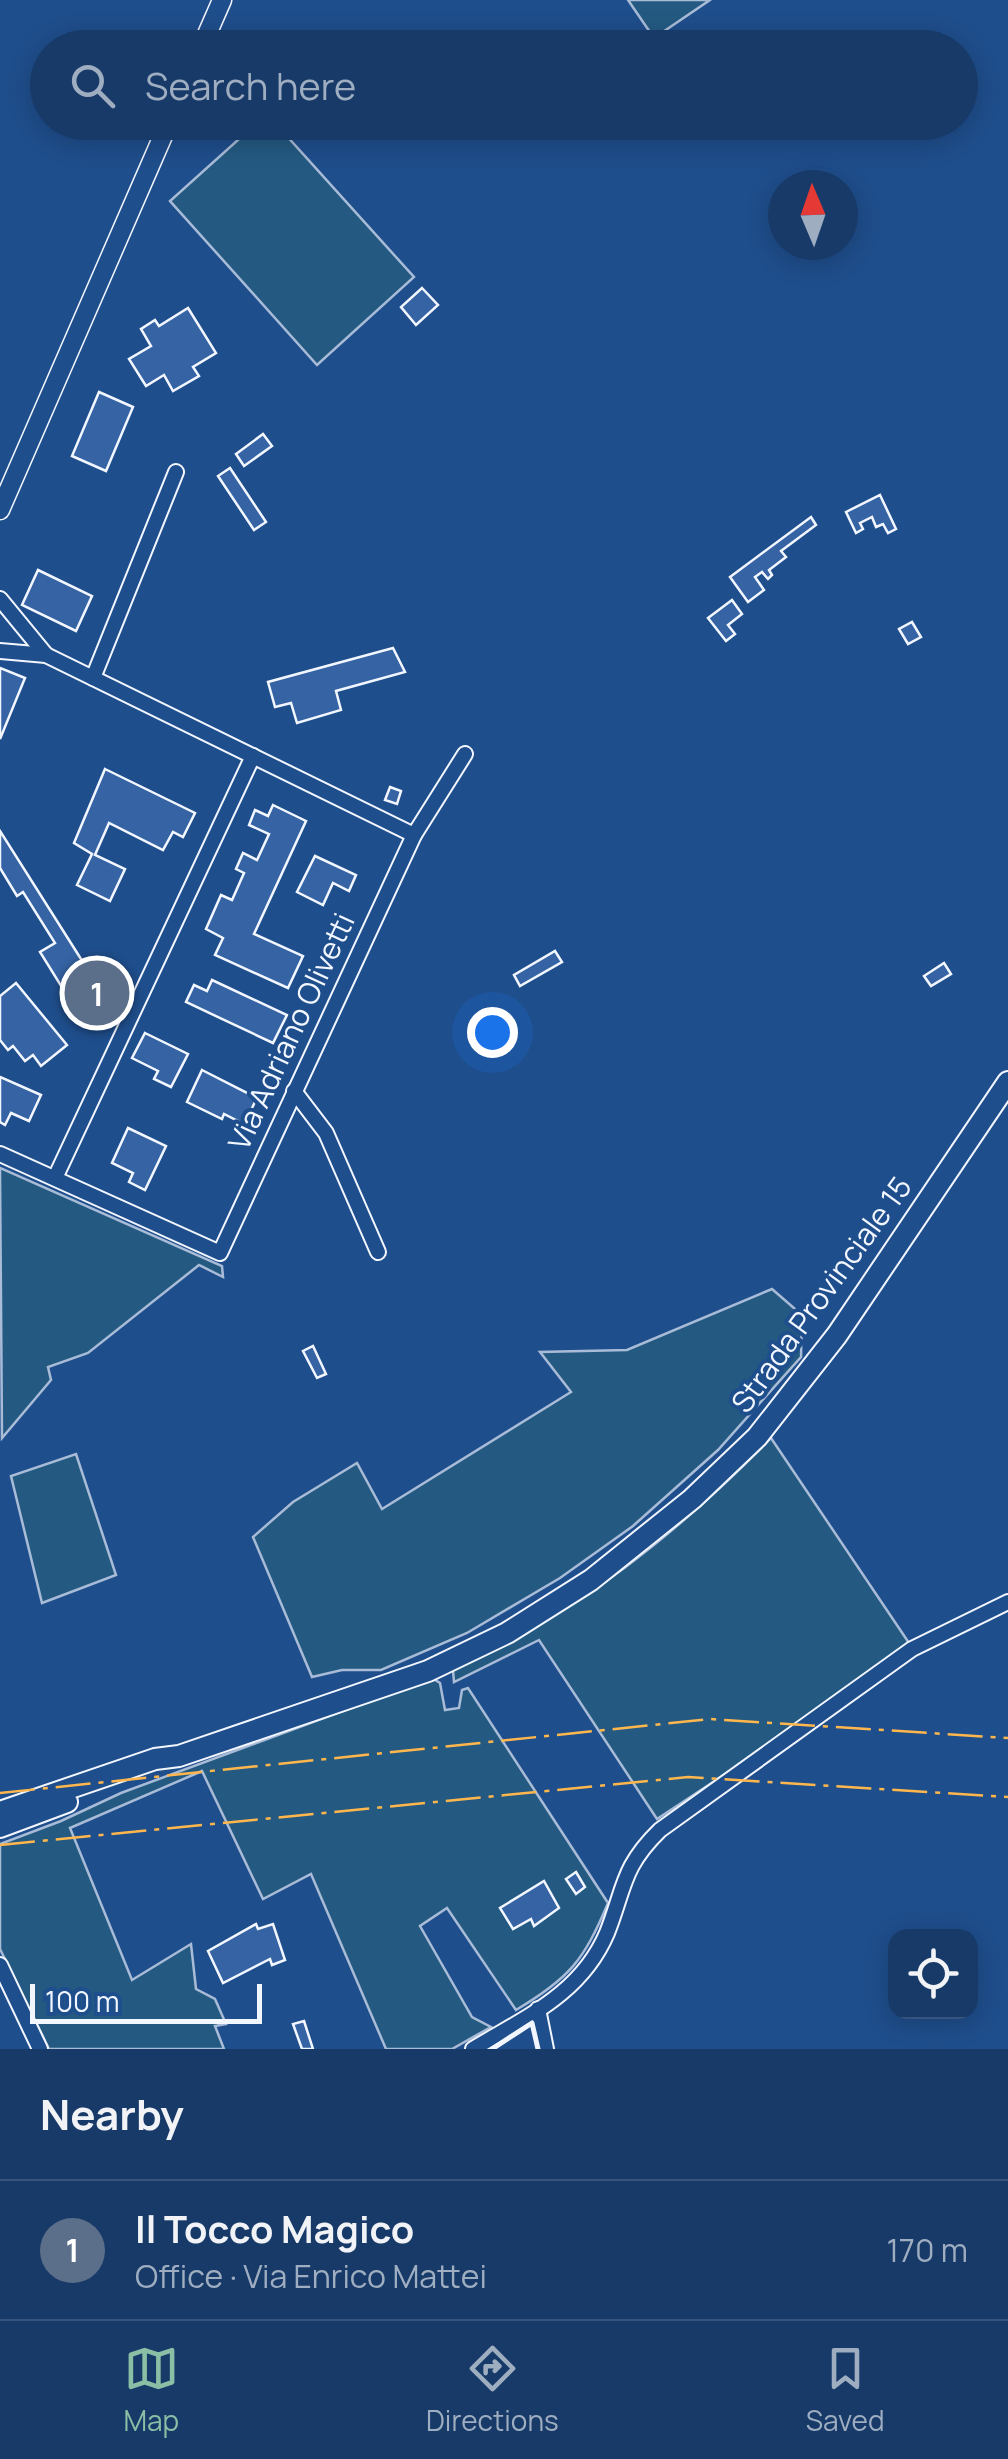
<!DOCTYPE html>
<html lang="en">
<head>
<meta charset="utf-8">
<style>
	:root { --surface:#173a69; --page:#244571; --text:#f1f3f6; --muted:#9eadc0; --line:#36547d; --accent:#8abfa5 }
	body { margin:0; font-family:Manrope,sans-serif; background:var(--page); color:var(--text) }
	.controls { position:absolute; right:30px; bottom:30px; display:grid; overflow:hidden; border-radius:20px; box-shadow:0 5px 25px #0003 }
	.controls button { width:90px; height:90px; display:grid; place-items:center; padding:0; border:0; border-bottom:2px solid var(--line); background:var(--surface); color:var(--text); font:50px sans-serif }
	.compass { position:absolute; left:768px; top:170px; width:90px; height:90px; border-radius:50%; background:var(--surface); box-shadow:0 5px 25px #0003; rotate:358deg }
	.scale { position:absolute; left:30px; bottom:25px; width:232px; box-sizing:border-box; padding-left:10px; border:5px solid #f2f6ff; border-top:0; font-size:28px; line-height:35px; white-space:nowrap; color:#f2f6ff; -webkit-text-stroke:8px #1f4e8c; paint-order:stroke }
	.you { position:absolute; left:492px; top:1032px; width:35px; height:35px; margin:-25px; border:8px solid #fff; border-radius:50%; background:#1a73e8; box-shadow:0 0 0 15px #1a73e833 }
	.badge { display:grid; place-items:center; width:65px; height:65px; border-radius:50%; background:var(--accent); color:#fff; font-size:32px; font-weight:700 }
	.pin { position:absolute; translate:-50% -50%; border:5px solid #fff; box-shadow:0 2px 10px #0006 }
	.list { margin:0; padding:0; list-style:none }
	h2 { display:flex; justify-content:space-between; align-items:center; height:130px; margin:0; padding:0 40px; font-size:42px }
	h2 small { font-size:32px; font-weight:400; color:var(--muted) }
	.list li { display:grid; grid-template-columns:65px 1fr auto; gap:30px; align-items:center; box-sizing:border-box; height:140px; padding:0 40px; border-top:2px solid var(--line) }
	.list b { display:block; font-size:38px; white-space:nowrap }
	.list p { margin:0; font-size:32px; white-space:nowrap; color:var(--muted) }
	.list em { font-size:32px; font-style:normal; color:var(--muted) }
	.icon { flex:none; width:55px; height:55px; fill:none; stroke:currentColor; stroke-width:2; stroke-linecap:round; stroke-linejoin:round }
	.map { position:relative; flex:none; width:1008px; height:2049px; overflow:hidden }
	.search { position:absolute; background:var(--surface); box-shadow:0 5px 25px #0003; left:30px; right:30px; top:30px; height:110px; display:flex; align-items:center; gap:25px; box-sizing:border-box; padding:0 35px; border-radius:55px; color:var(--muted); font-size:38px }
	.sheet { height:270px; background:var(--surface) }
	nav { display:flex; justify-content:space-around; align-items:center; box-sizing:border-box; height:140px; border-top:2px solid var(--line); background:var(--surface); font-size:28px; color:var(--muted) }
	nav a { display:grid; justify-items:center; gap:5px }
	nav .on { color:var(--accent) }
	.map>svg:first-child { display:block }
	.green { fill:#245a82; stroke:#a8bbd7; stroke-width:2.5 }
	.building { fill:#3563a3; stroke:#f2f6ff; stroke-width:2.5 }
	.lines { fill:none; stroke-linecap:round; stroke-linejoin:round }
	.minor-casing { stroke:#f2f6ff; stroke-width:18 }
	.tertiary-casing { stroke:#f2f6ff; stroke-width:21 }
	.secondary-casing { stroke:#f2f6ff; stroke-width:24 }
	.minor { stroke:#1f4e8c; stroke-width:14 }
	.tertiary { stroke:#1f4e8c; stroke-width:18 }
	.secondary { stroke:#1f4e8c; stroke-width:20 }
	.wall { stroke:#f2f6ff; stroke-width:5 }
	.power { stroke:#ffb74d; stroke-width:2.5; stroke-dasharray:35 8 5 8; stroke-linecap:butt }
	.labels { text-anchor:middle; stroke-width:8; stroke-linejoin:round; paint-order:stroke }
	.street-label { font-size:30px; fill:#f2f6ff; stroke:#1f4e8c }
</style>
</head>
<body>
<div class="map">
<svg width="1008" height="2049" viewBox="0 0 1008 2049">
	<rect width="100%" height="100%" fill="#1f4e8c"/>
	<g class="green">
		<polygon points="628,0 710,0 654,38"/>
		<polygon points="258,122 275,123 414,277 317,365 170,201"/>
		<polygon points="0,1168 222,1266 223,1277 199,1265 88,1353 48,1367 51,1380 2,1438"/>
		<polygon points="772,1289 802,1315 801,1357 718,1450 633,1526 560,1578 467,1633 381,1670 342,1670 312,1677 253,1537 293,1502 357,1463 382,1509 571,1392 540,1352 627,1350"/>
		<path d="M771,1438L909,1643L780,1738L657,1819L539,1640L454,1682L453,1670C580,1610 674,1537 771,1438Z"/>
		<polygon points="76,1454 116,1575 42,1603 11,1476"/>
		<path d="M432,1678L440,1683L445,1710L459,1708L462,1690L468,1688L608,1903C584,1960 570,1978 516,2010L447,1908L420,1926L472,2017L491,2027L452,2049H386L311,1874L263,1899L202,1771L70,1828L132,1980L191,1944L196,1989L215,1999L226,2024L215,2026L224,2049H49L0,1949V1844L61,1821L121,1793Z"/>
	</g>
	<g class="building">
		<polygon points="422,288 438,305 416,325 401,307"/>
		<polygon points="188,308 216,353 193,367 199,376 173,391 164,375 146,386 129,359 151,346 141,329 155,320 159,326"/>
		<polygon points="99,392 133,407 106,471 72,456"/>
		<polygon points="263,434 272,446 244,466 236,454"/>
		<polygon points="230,468 266,522 254,530 218,476"/>
		<polygon points="880,495 896,529 888,533 883,524 876,527 872,517 860,523 863,529 856,533 846,512"/>
		<polygon points="811,517 816,525 781,551 786,557 769,570 772,575 768,579 762,572 755,577 764,590 748,602 730,577"/>
		<polygon points="38,570 92,596 76,631 22,605"/>
		<polygon points="732,600 742,614 728,625 735,634 726,641 708,618"/>
		<polygon points="912,622 921,637 908,644 899,629"/>
		<polygon points="393,648 405,672 336,691 341,710 297,723 291,703 275,707 268,682"/>
		<polygon points="0,668 25,678 0,739"/>
		<polygon points="105,769 195,813 183,837 173,832 163,850 109,823 95,855 125,869 110,901 77,885 92,854 74,843"/>
		<polygon points="390,787 401,791 397,804 385,800"/>
		<polygon points="273,805 306,821 254,934 303,956 288,988 215,955 223,938 206,929 221,895 232,900 244,873 236,869 243,853 257,860 269,834 249,825 255,810 268,816"/>
		<polygon points="0,831 105,997 93,1005 96,1009 81,1018 40,952 55,943 23,892 17,896 0,868"/>
		<polygon points="315,856 356,875 349,891 333,883 323,905 297,892"/>
		<polygon points="555,951 562,962 520,986 514,975"/>
		<polygon points="944,963 951,974 931,986 924,976"/>
		<polygon points="212,980 287,1015 273,1043 186,1002 194,985 207,991"/>
		<polygon points="16,983 67,1045 41,1066 33,1055 25,1061 13,1046 8,1050 0,1040 0,996"/>
		<polygon points="145,1033 188,1054 171,1087 154,1079 158,1071 132,1058"/>
		<polygon points="202,1070 257,1098 244,1124 224,1114 222,1119 187,1102"/>
		<polygon points="0,1077 41,1095 29,1121 11,1113 5,1125 0,1122"/>
		<polygon points="128,1128 166,1146 145,1190 129,1182 133,1173 112,1163"/>
		<polygon points="313,1346 326,1374 317,1378 303,1351"/>
		<polygon points="576,1872 585,1887 576,1894 566,1879"/>
		<polygon points="544,1881 559,1908 534,1926 531,1919 513,1929 500,1908"/>
		<polygon points="256,1924 258,1929 273,1924 285,1960 272,1965 270,1959 223,1983 208,1951"/>
		<polygon points="304,2021 313,2049 302,2049 293,2024"/>
	</g>
	<g class="lines">
		<defs>
			<g id="minor">
				<polyline points="0,599 46,655"/>
				<polyline points="0,651 46,655 414,835"/>
				<polyline points="93,678 176,472"/>
				<polyline points="294,1091 326,1133 378,1252"/>
				<polyline points="0,1154 220,1253 414,835 465,754"/>
				<polyline points="55,1178 253,756"/>
				<polyline points="0,1965 40,2049"/>
				<polyline points="538,2009 546,2049"/>
				<path d="M473,2049C526,2017 581,1994 607,1933C625,1887 622,1867 660,1830L912,1649L1008,1602"/>
			</g>
			<g id="tertiary">
				<polyline points="201,48 222,0"/>
				<polyline points="0,510 169,122"/>
			</g>
			<g id="secondary">
				<polyline points="0,1812 155,1759 179,1756 428,1671 507,1633 591,1580 692,1499 757,1437 837,1335 1008,1082"/>
				<polyline points="0,1827 67,1802"/>
			</g>
		</defs>
		<use href="#minor" class="minor-casing"/>
		<use href="#tertiary" class="tertiary-casing"/>
		<use href="#secondary" class="secondary-casing"/>
		<use href="#minor" class="minor"/>
		<use href="#tertiary" class="tertiary"/>
		<use href="#secondary" class="secondary"/>
		<polyline class="wall" points="492,2049 532,2023 538,2049"/>
		<g class="power">
			<polyline points="0,1793 710,1719 1008,1738"/>
			<polyline points="0,1845 688,1777 1008,1797"/>
		</g>
	</g>
	<g class="labels">
		<g class="street-label">
			<text transform="translate(292 1032) rotate(-65)" y="10">Via Adriano Olivetti</text>
			<text transform="translate(822 1295) rotate(-54)" y="10">Strada Provinciale 15</text>
		</g>
	</g>
</svg>
<div class="controls">
<button><svg class="icon" aria-label="locate" viewBox="0 0 24 24"><circle cx="12" cy="12" r="6"/><path d="M12 2v4M12 18v4M2 12h4M18 12h4"/></svg></button>
</div>
<svg class="compass" viewBox="-18 -18 36 36"><path d="M0-13l5 13h-10z" fill="#e53935"/><path d="M0 13l5-13h-10z" fill="#9eadc0"/></svg>
<div class="scale">100 m</div>
<div class="you"></div>
<div class="pin badge" style="left:97px;top:993px;background:#5c6f8a">1</div>
<div class="search"><svg class="icon" aria-label="search" viewBox="0 0 24 24"><circle cx="10" cy="10" r="6"/><path d="M15 15l6 6"/></svg>Search here</div>
</div>
<section class="sheet">
<h2>Nearby<small></small></h2>
<ul class="list">
<li><span class="badge" style="background:#5c6f8a">1</span><div><b>Il Tocco Magico</b><p>Office · Via Enrico Mattei</p></div><em>170 m</em></li>
</ul>
</section>
<nav>
<a class="on"><svg class="icon" aria-label="map" viewBox="0 0 24 24"><path d="M3 6l6-2 6 2 6-2v14l-6 2-6-2-6 2zM9 4v14M15 6v14"/></svg>Map</a>
<a><svg class="icon" aria-label="directions" viewBox="0 0 24 24"><path d="M12 3l9 9-9 9-9-9zM9 14v-3h6M13 9l2 2-2 2"/></svg>Directions</a>
<a><svg class="icon" aria-label="saved" viewBox="0 0 24 24"><path d="M7 4h10v16l-5-4-5 4z"/></svg>Saved</a>
</nav>
</body>
</html>
